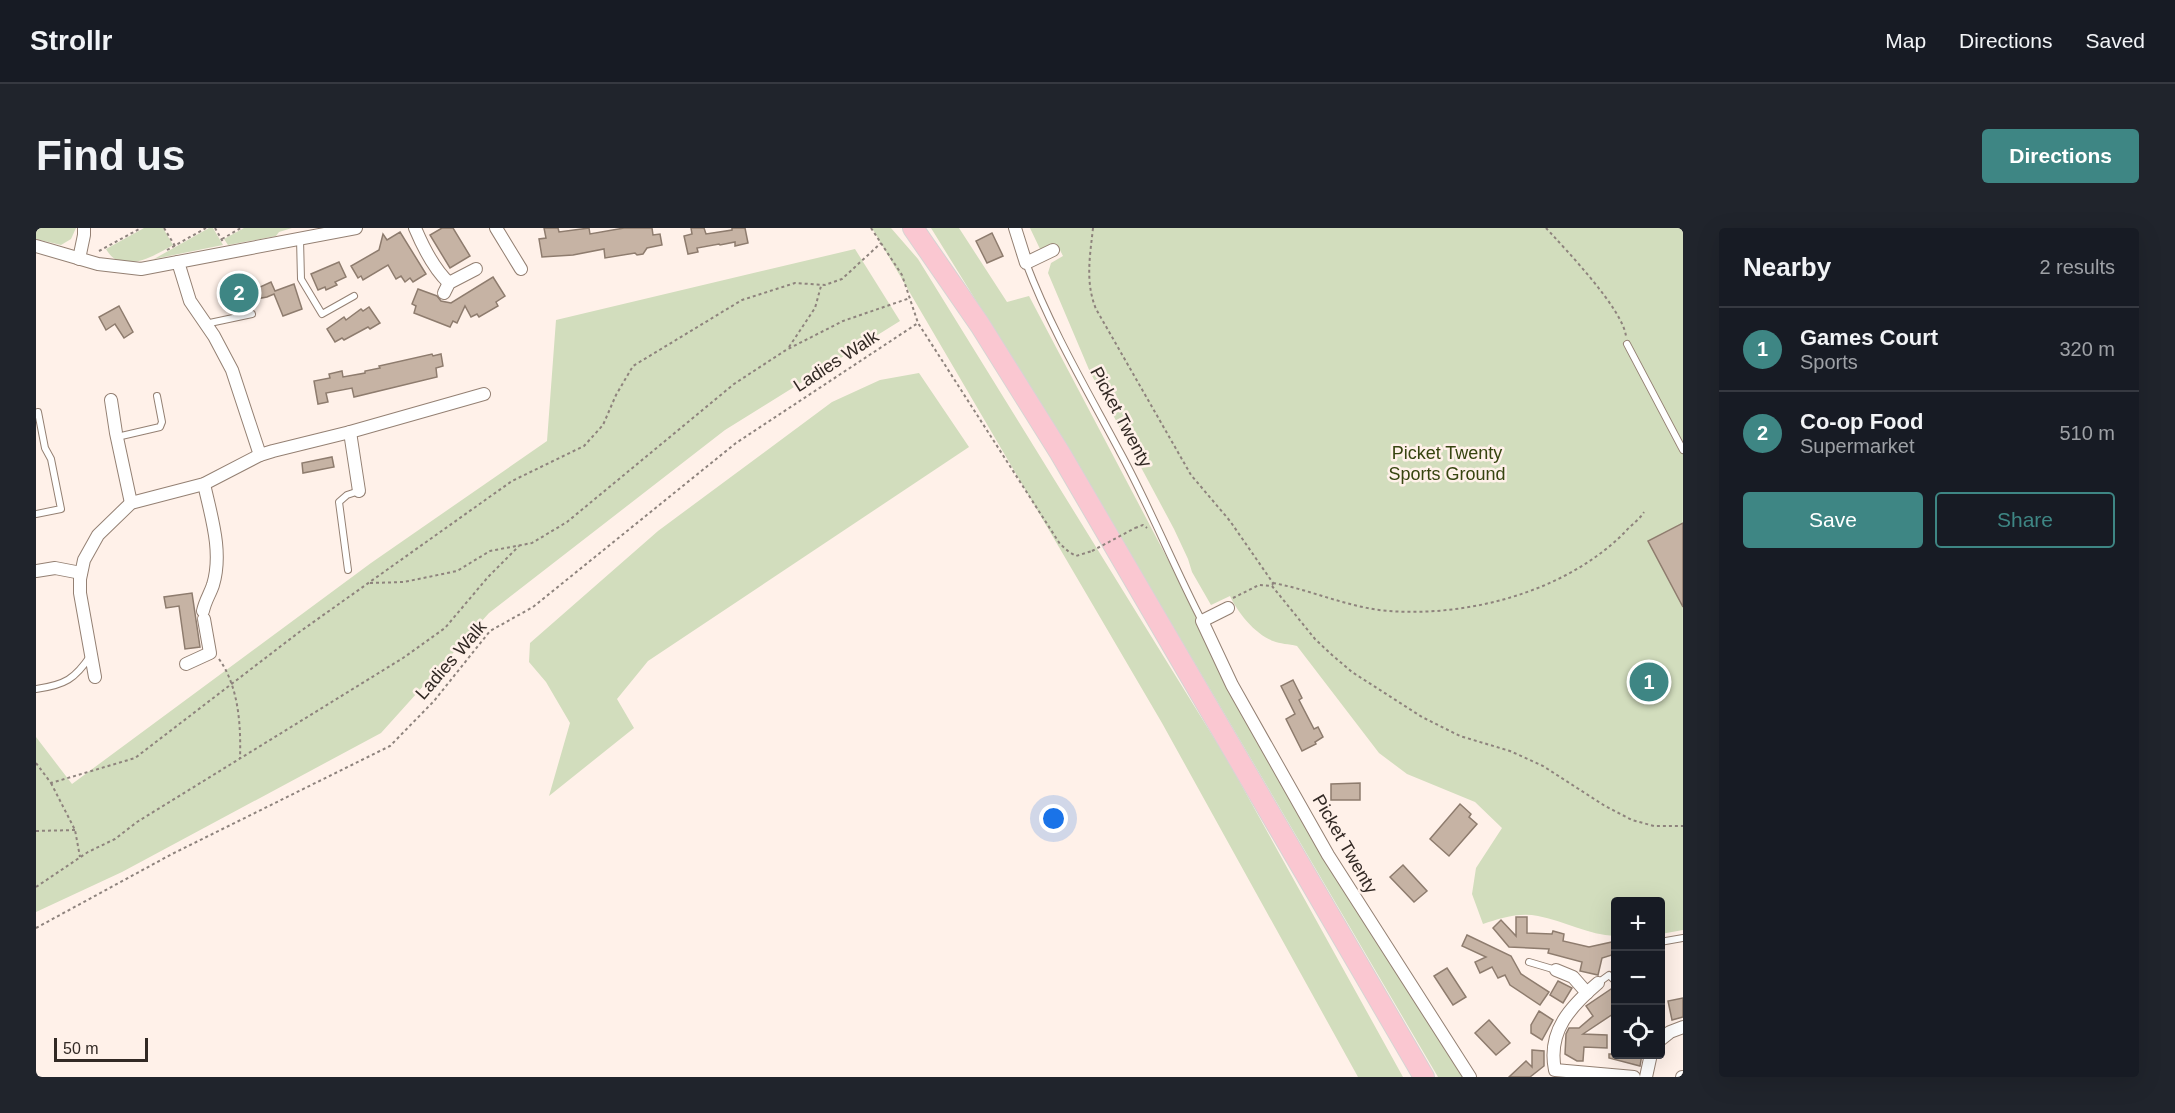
<!DOCTYPE html>
<html lang="en">
<head>
<meta charset="utf-8">
<style>
	:root { --surface:#171b24; --page:#20242c; --text:#f1f3f6; --muted:#9ea1a6; --line:#363941; --accent:#3e8684 }
	body { margin:0; font-family:Helvetica,sans-serif; background:var(--page); color:var(--text) }
	.controls { position:absolute; right:18px; bottom:18px; display:grid; overflow:hidden; border-radius:6px; box-shadow:0 6px 24px #0002 }
	.controls button { width:54px; height:54px; display:grid; place-items:center; padding:0; border:0; border-bottom:2px solid var(--line); background:var(--surface); color:var(--text); font:30px sans-serif }
	.scale { position:absolute; left:18px; bottom:15px; width:94px; box-sizing:border-box; padding-left:6px; border:3px solid #322924; border-top:0; font-size:16px; line-height:21px; white-space:nowrap; color:#322924; -webkit-text-stroke:4px #fff1e9; paint-order:stroke }
	.you { position:absolute; left:1018px; top:591px; width:21px; height:21px; margin:-15px; border:4px solid #fff; border-radius:50%; background:#1a73e8; box-shadow:0 0 0 9px #1a73e833 }
	.badge { display:grid; place-items:center; width:39px; height:39px; border-radius:50%; background:var(--accent); color:#fff; font-size:20px; font-weight:700 }
	.pin { position:absolute; translate:-50% -50%; border:3px solid #fff; box-shadow:0 2px 6px #0006 }
	.list { margin:0; padding:0; list-style:none }
	h2 { display:flex; justify-content:space-between; align-items:center; height:78px; margin:0; padding:0 24px; font-size:26px }
	h2 small { font-size:20px; font-weight:400; color:var(--muted) }
	.list li { display:grid; grid-template-columns:39px 1fr auto; gap:18px; align-items:center; box-sizing:border-box; height:84px; padding:0 24px; border-top:2px solid var(--line) }
	.list b { display:block; font-size:22px; white-space:nowrap }
	.list p { margin:0; font-size:20px; white-space:nowrap; color:var(--muted) }
	.list em { font-size:20px; font-style:normal; color:var(--muted) }
	.actions { display:flex; gap:12px; padding:18px 24px }
	.actions a { flex:1; padding:14px 0; border:2px solid var(--accent); border-radius:6px; text-align:center; font-size:21px; color:var(--accent) }
	.actions .main { background:var(--accent); color:#fff }
	.icon { flex:none; width:33px; height:33px; fill:none; stroke:currentColor; stroke-width:2; stroke-linecap:round; stroke-linejoin:round }
	.map { position:relative; flex:none; width:1647px; height:849px; overflow:hidden; border-radius:6px }
	header { display:flex; align-items:center; gap:36px; box-sizing:border-box; height:84px; padding:0 30px; background:var(--surface); border-bottom:2px solid var(--line) }
	header strong { font-size:28px }
	nav { display:flex; gap:33px; margin-inline-start:auto; font-size:21px }
	.intro { display:flex; align-items:center; justify-content:space-between; box-sizing:border-box; height:144px; padding:0 36px }
	h1 { margin:0; font-size:42px }
	.button { padding:15px 27px; border-radius:6px; background:var(--accent); color:#fff; font-size:21px; font-weight:700 }
	main { display:flex; gap:36px; padding:0 36px }
	aside { flex:1; background:var(--surface); border-radius:6px; box-shadow:0 6px 24px #0002 }
	.map>svg:first-child { display:block }
	.green { fill:#d2ddbd }
	.building { fill:#c6b3a4; stroke:#8e7c6e; stroke-width:1.5 }
	.lines { fill:none; stroke-linecap:round; stroke-linejoin:round }
	.lane-casing { stroke:#948073; stroke-width:8 }
	.street-casing { stroke:#948073; stroke-width:14 }
	.primary-casing { stroke:#d6d4d3; stroke-width:22 }
	.path { stroke:#8e837d; stroke-width:2; stroke-dasharray:3 3; stroke-linecap:butt }
	.lane { stroke:#fff; stroke-width:6 }
	.street { stroke:#fff; stroke-width:12 }
	.primary { stroke:#fac7d1; stroke-width:20 }
	.path-bridge { stroke:#8e837d; stroke-width:2; stroke-dasharray:3 3; stroke-linecap:butt }
	.labels { text-anchor:middle; stroke-width:5; stroke-linejoin:round; paint-order:stroke }
	.street-label { font-size:18px; fill:#322924; stroke:#fff1e9 }
	.park-label { font-size:18px; fill:#36440f; stroke:#fff1e9 }
</style>
</head>
<body>
<header>
<strong>Strollr</strong>
<nav><a>Map</a><a>Directions</a><a>Saved</a></nav>
</header>
<div class="intro"><h1>Find us</h1><a class="button">Directions</a></div>
<main>
<div class="map">
<svg width="1647" height="849" viewBox="0 0 1647 849">
	<rect width="100%" height="100%" fill="#fff1e9"/>
	<g class="green">
		<polygon points="0,0 40,0 35,11 25,17 0,11"/>
		<path d="M108,0H127L137,17C118,28 85,48 70,21Z"/>
		<polygon points="173,0 177,0 187,17 118,31"/>
		<polygon points="208,0 256,0 243,4 240,8 192,17 188,11"/>
		<polygon points="836,0 855,0 882,31 1191,531 1367,849 1322,849 1126,495"/>
		<polygon points="895,0 923,0 971,74 993,68 1138,343 1194,461 1430,849 1402,849 1054,257"/>
		<path d="M994,0H1647V702L1625,706L1624,674H1580L1579,708C1553,707 1528,693 1502,688C1484,684 1464,690 1447,696L1436,666L1440,640L1466,600L1439,574L1371,546L1343,525L1261,418C1253,416 1244,416 1237,413C1219,406 1202,385 1194,368L1175,377L1156,344L1152,331L1138,301L1054,144L1012,45L1015,35L1027,28L1021,16L1004,21Z"/>
		<polygon points="819,21 864,93 689,202 453,385 345,505 86,644 0,684 0,509 36,556 335,335 511,213 520,92"/>
		<polygon points="883,145 933,219 612,433 581,471 598,500 513,568 534,495 510,454 493,434 494,415 622,303 796,174 844,152"/>
	</g>
	<g class="building">
		<polygon points="406,0 417,0 434,28 414,40 394,7"/>
		<polygon points="508,0 522,0 523,4 553,0 554,6 588,0 616,0 617,7 624,6 626,17 611,20 607,26 601,27 599,25 569,30 568,21 537,27 506,29 503,11 510,10"/>
		<polygon points="655,0 668,0 670,6 696,2 696,0 709,0 712,15 699,18 699,14 684,17 683,16 661,20 662,24 652,26 648,8 656,6"/>
		<polygon points="364,4 390,46 377,54 374,50 369,54 365,48 360,51 352,37 327,52 325,48 322,50 315,38 343,22 347,6 351,12"/>
		<polygon points="956,5 967,28 951,35 940,13"/>
		<polygon points="303,34 310,49 299,54 301,57 290,62 289,59 282,62 275,46"/>
		<polygon points="457,49 469,68 460,74 462,78 443,89 441,86 435,89 429,78 421,95 417,93 414,99 378,85 380,78 376,76 382,61 401,68 405,73 415,75"/>
		<polygon points="219,52 220,61 235,54 239,63 258,56 266,81 247,88 238,66 231,69 187,77 184,59"/>
		<polygon points="83,78 97,104 88,110 79,96 70,102 63,89"/>
		<polygon points="333,79 344,95 334,101 332,99 308,112 306,110 299,114 291,101 308,89 310,92 325,81 327,83"/>
		<polygon points="396,126 397,128 405,126 407,138 400,140 401,149 318,169 316,160 290,165 292,174 282,176 278,153 294,150 293,146 306,143 307,149 329,145 329,143 344,140 343,138"/>
		<polygon points="296,229 298,239 267,245 266,235"/>
		<polygon points="1647,295 1647,379 1612,313"/>
		<polygon points="156,365 164,419 149,421 143,378 130,380 128,369"/>
		<polygon points="1257,452 1266,470 1263,472 1278,501 1282,499 1287,509 1279,514 1280,516 1266,523 1250,491 1259,486 1245,458"/>
		<polygon points="1324,555 1324,572 1295,572 1295,556"/>
		<polygon points="1424,576 1435,586 1433,589 1441,596 1413,628 1394,611"/>
		<polygon points="1367,637 1391,663 1378,674 1354,649"/>
		<polygon points="1480,689 1491,689 1491,705 1516,706 1517,703 1528,706 1527,713 1553,719 1576,714 1579,726 1566,730 1562,747 1544,743 1546,734 1512,725 1513,721 1473,719 1457,700 1465,692 1480,708"/>
		<polygon points="1431,707 1475,728 1485,746 1513,764 1504,777 1474,757 1469,747 1462,750 1456,739 1444,745 1439,734 1450,729 1426,718"/>
		<polygon points="1411,740 1430,769 1417,777 1398,748"/>
		<polygon points="1522,753 1536,760 1527,775 1514,767"/>
		<polygon points="1578,759 1580,784 1547,806 1571,807 1571,820 1548,819 1547,833 1541,833 1529,826 1530,806 1533,800 1543,800 1557,788 1550,778"/>
		<polygon points="1647,770 1647,789 1636,792 1632,773"/>
		<polygon points="1503,783 1517,792 1506,812 1495,805 1495,797"/>
		<polygon points="1453,792 1474,815 1460,827 1439,805"/>
		<polygon points="1496,822 1508,823 1508,838 1494,849 1473,849 1490,833 1496,839"/>
		<polygon points="1573,826 1606,826 1604,838 1573,830"/>
	</g>
	<g class="lines">
		<defs>
			<g id="lane">
				<polyline points="264,11 265,51 286,86 318,68"/>
				<path d="M990,35C1015,101 1051,162 1084,224C1114,279 1137,337 1166,393"/>
				<polyline points="169,96 216,86"/>
				<polyline points="1591,116 1647,222"/>
				<polyline points="81,209 124,199 126,194 121,168"/>
				<polyline points="0,286 25,281 15,231 9,220 2,184"/>
				<polyline points="312,342 303,274 311,267 323,263"/>
				<path d="M0,461C29,457 39,451 55,427"/>
				<polyline points="1624,714 1647,710"/>
				<polyline points="1493,734 1520,742"/>
				<polyline points="1562,755 1573,747 1580,754"/>
			</g>
			<g id="street">
				<path d="M379,0C387,19 398,41 413,55"/>
				<polyline points="460,0 485,41"/>
				<polyline points="979,0 990,35 1017,22"/>
				<polyline points="0,18 62,36 105,41 320,0"/>
				<polyline points="43,31 48,7 48,0"/>
				<polyline points="142,34 154,73 178,108 196,142 224,227"/>
				<polyline points="408,65 413,55 440,41"/>
				<polyline points="75,172 80,205 95,275"/>
				<polyline points="314,204 323,263"/>
				<polyline points="0,343 19,340 45,345"/>
				<polyline points="1192,380 1166,393 1196,457 1292,627 1434,849"/>
				<path d="M167,383C169,373 174,366 177,357C187,324 175,288 168,256"/>
				<polyline points="150,436 174,425 168,391"/>
				<polyline points="59,449 44,365 44,351 48,332 62,307 95,275 168,256 224,227 237,223 314,204 448,166"/>
				<polyline points="1520,742 1537,749 1551,765"/>
				<path d="M1562,755C1535,778 1511,803 1519,842L1598,849"/>
				<polyline points="1624,812 1634,804 1647,799"/>
				<polyline points="1610,849 1615,826"/>
				<polyline points="1646,849 1647,849"/>
			</g>
			<polyline id="primary" points="877,0 944,97 1024,225 1388,849"/>
		</defs>
		<use href="#lane" class="lane-casing"/>
		<use href="#street" class="street-casing"/>
		<use href="#primary" class="primary-casing"/>
		<g class="path">
			<polyline points="128,0 139,18"/>
			<polyline points="179,0 187,14"/>
			<polyline points="835,0 866,47 882,95 1024,316 1033,324 1040,328 1056,323"/>
			<path d="M1057,0C1054,28 1049,54 1060,81L1155,247L1194,293L1237,355L1236,358"/>
			<path d="M1510,0C1530,22 1586,80 1590,108"/>
			<polyline points="186,11 205,0"/>
			<polyline points="131,22 170,0"/>
			<polyline points="63,23 105,0"/>
			<polyline points="753,119 779,80 785,58"/>
			<polyline points="1099,300 1107,297 1111,300"/>
			<polyline points="334,355 368,354 421,343 454,323 496,315 531,294 698,156 750,122 807,93 874,70"/>
			<path d="M1237,355C1276,362 1313,380 1353,383C1434,389 1531,363 1589,304C1595,297 1603,292 1608,284"/>
			<polyline points="1197,370 1223,357 1236,358 1279,411 1296,427 1316,444 1386,489 1424,508 1474,523 1507,538 1569,578 1596,592 1618,598 1647,598"/>
			<path d="M183,431C203,459 205,498 204,531"/>
			<polyline points="0,535 15,555 99,530 262,405 476,253 548,218 567,197 580,167 597,138 706,72 759,55 789,57 806,51 845,15"/>
			<polyline points="15,555 39,602 44,629"/>
			<polyline points="0,603 39,602"/>
			<polyline points="0,659 52,624 79,611 101,594 367,430 409,400 452,349 483,318"/>
			<polyline points="0,700 136,626 354,518 398,473 454,403 497,379 700,215 882,95"/>
		</g>
		<use href="#lane" class="lane"/>
		<use href="#street" class="street"/>
		<use href="#primary" class="primary"/>
		<polyline class="path-bridge" points="1056,323 1099,300"/>
	</g>
	<g class="labels">
		<g class="street-label">
			<text transform="translate(800 133) rotate(-33)" y="6">Ladies Walk</text>
			<text transform="translate(1085 189) rotate(62)" y="6">Picket Twenty</text>
			<text transform="translate(415 432) rotate(-49)" y="6">Ladies Walk</text>
			<text transform="translate(1309 616) rotate(60)" y="6">Picket Twenty</text>
		</g>
		<g class="park-label">
			<text x="1411" y="231">Picket Twenty<tspan x="1411" dy="21">Sports Ground</tspan></text>
		</g>
	</g>
</svg>
<div class="controls">
<button>+</button>
<button>−</button>
<button><svg class="icon" aria-label="locate" viewBox="0 0 24 24"><circle cx="12" cy="12" r="6"/><path d="M12 2v4M12 18v4M2 12h4M18 12h4"/></svg></button>
</div>
<div class="scale">50 m</div>
<div class="you"></div>
<div class="pin badge" style="left:1613px;top:454px">1</div>
<div class="pin badge" style="left:203px;top:65px">2</div>
</div>
<aside>
<h2>Nearby<small>2 results</small></h2>
<ul class="list">
<li><span class="badge">1</span><div><b>Games Court</b><p>Sports</p></div><em>320 m</em></li>
<li><span class="badge">2</span><div><b>Co-op Food</b><p>Supermarket</p></div><em>510 m</em></li>
</ul>
<div class="actions"><a class="main">Save</a><a>Share</a></div>
</aside>
</main>
</body>
</html>
